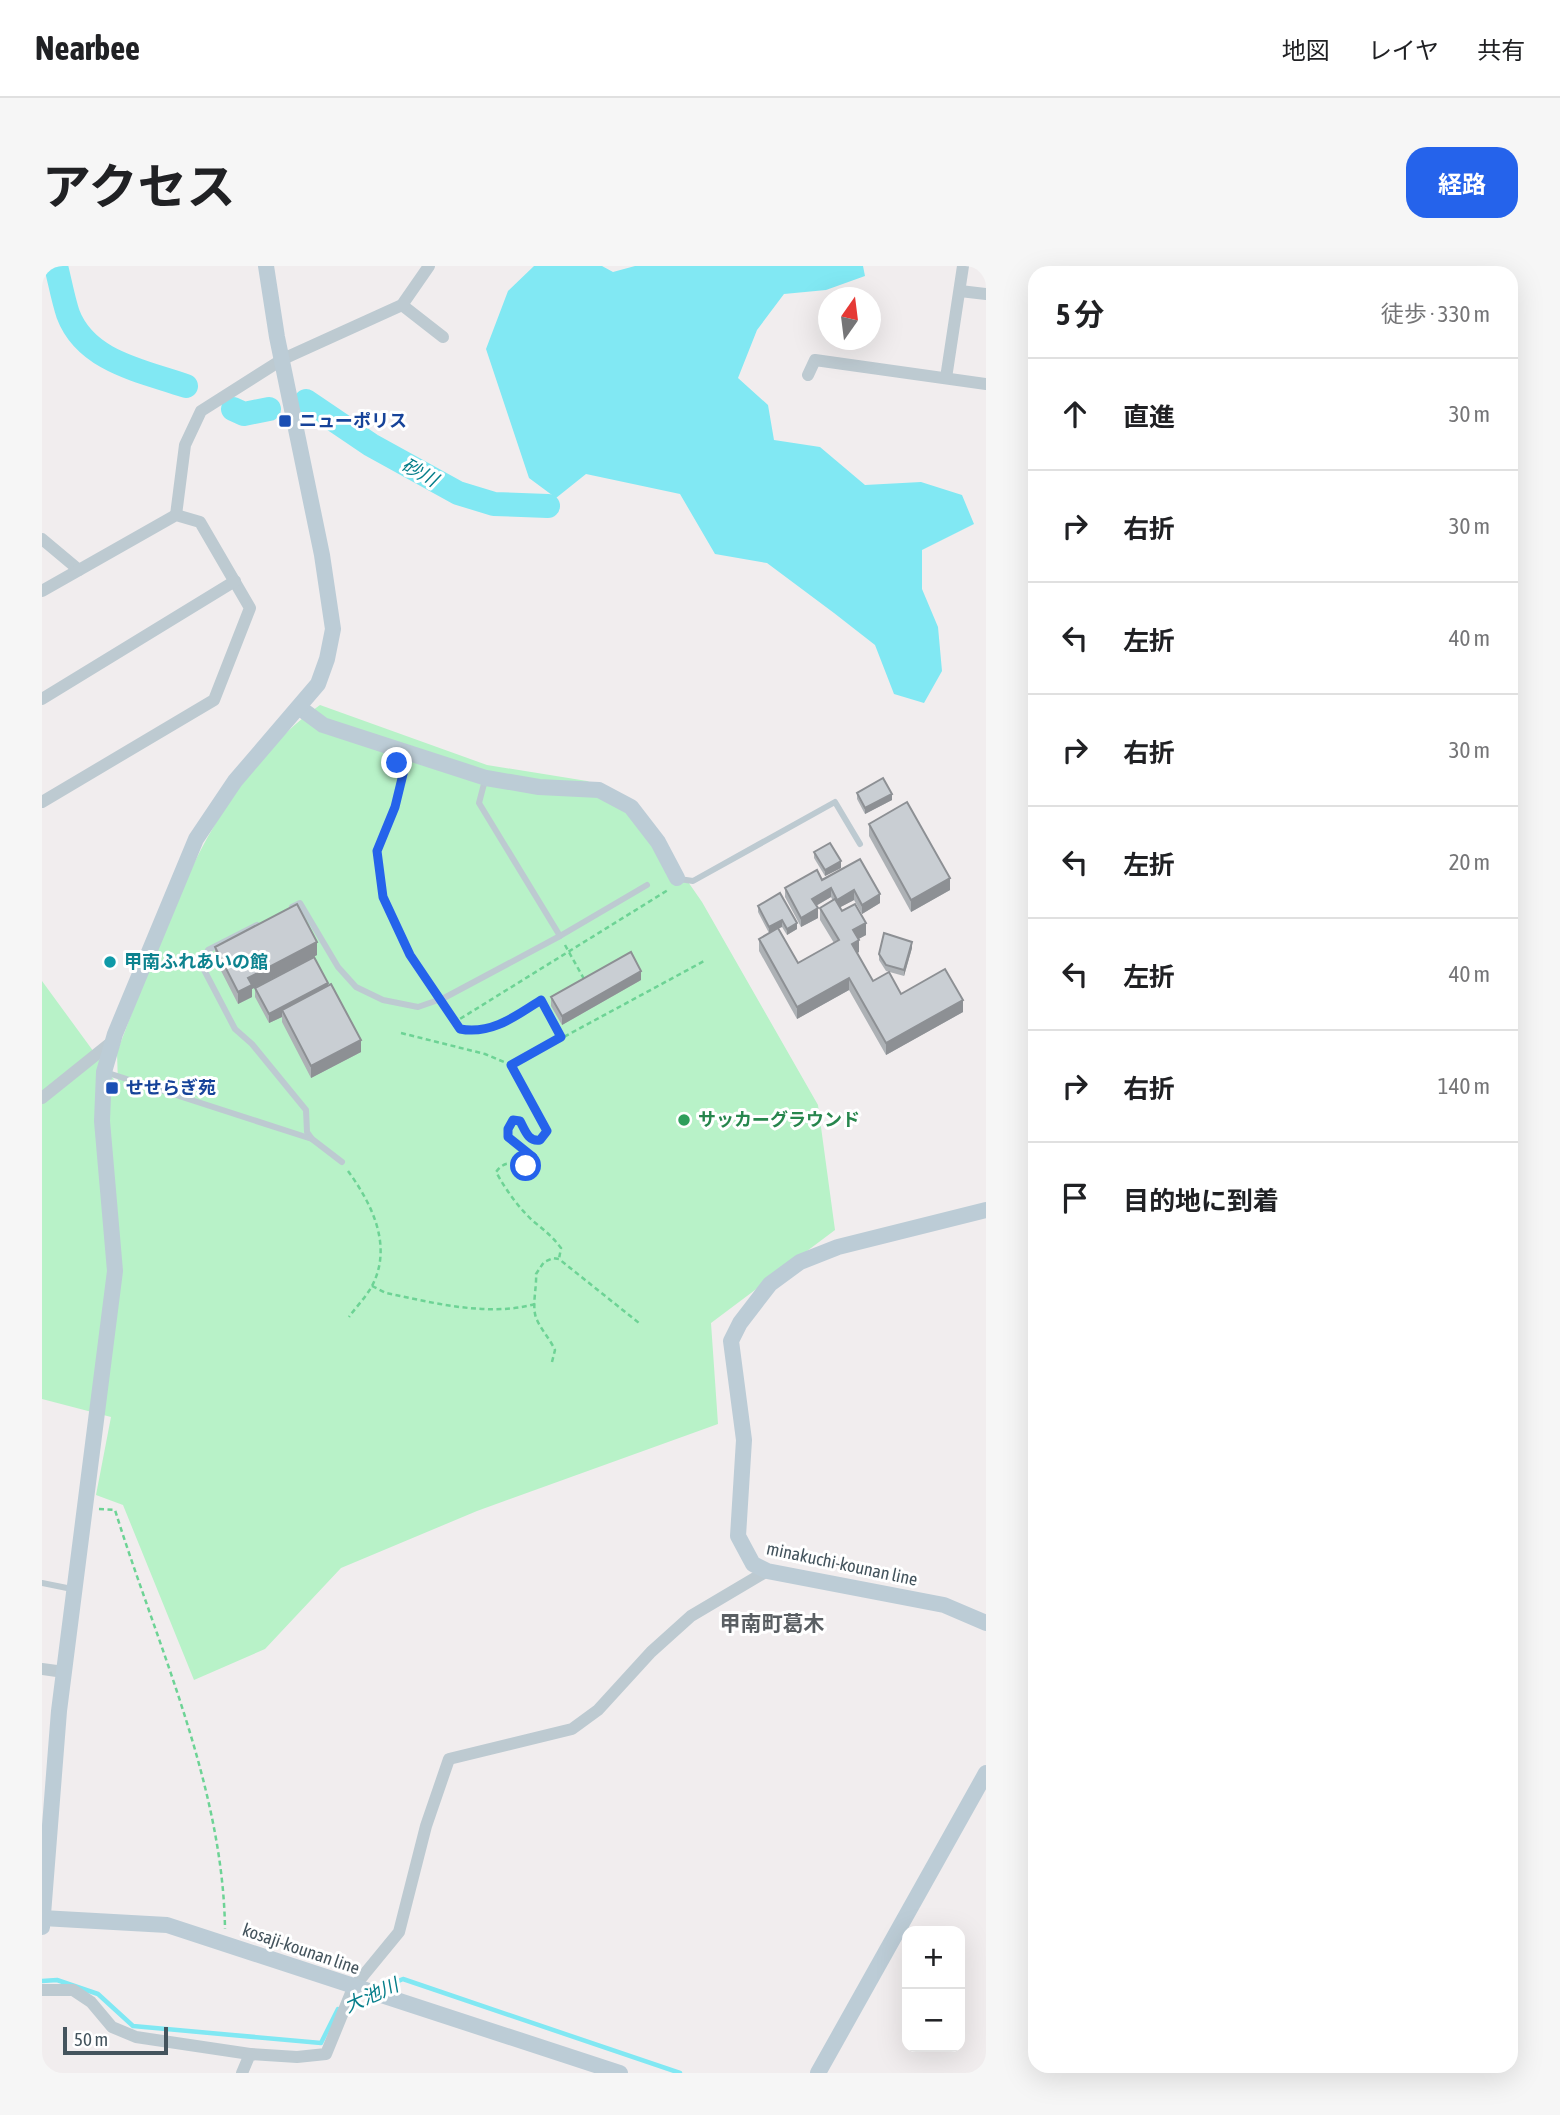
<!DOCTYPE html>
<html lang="ja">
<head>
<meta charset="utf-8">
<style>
	:root { --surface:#fff; --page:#f6f6f6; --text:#202124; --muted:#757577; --line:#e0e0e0; --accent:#2563eb }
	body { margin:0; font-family:"Asap Condensed","Noto Sans JP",sans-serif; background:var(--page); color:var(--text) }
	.controls { position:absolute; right:21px; bottom:21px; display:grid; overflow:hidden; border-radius:14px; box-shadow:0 7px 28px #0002 }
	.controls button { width:63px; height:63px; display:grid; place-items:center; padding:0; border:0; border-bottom:2px solid var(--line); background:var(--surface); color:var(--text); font:35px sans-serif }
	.compass { position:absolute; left:776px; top:21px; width:63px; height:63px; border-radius:50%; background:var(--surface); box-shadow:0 7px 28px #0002; rotate:14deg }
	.scale { position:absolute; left:21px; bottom:18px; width:105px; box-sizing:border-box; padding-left:7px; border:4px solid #44545d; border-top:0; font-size:19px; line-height:24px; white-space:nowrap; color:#44545d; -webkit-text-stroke:5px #fff; paint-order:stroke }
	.stop { position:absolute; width:21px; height:21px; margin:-16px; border:5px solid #2563eb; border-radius:50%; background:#fff }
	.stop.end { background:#2563eb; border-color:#fff; box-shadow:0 2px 7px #0008 }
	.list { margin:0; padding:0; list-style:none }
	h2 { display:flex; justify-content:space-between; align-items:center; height:91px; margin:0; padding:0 28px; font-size:30px }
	h2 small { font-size:23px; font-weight:400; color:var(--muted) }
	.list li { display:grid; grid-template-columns:46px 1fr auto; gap:21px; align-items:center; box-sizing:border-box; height:112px; padding:0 28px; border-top:2px solid var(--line) }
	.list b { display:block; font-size:26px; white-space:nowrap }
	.list em { font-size:23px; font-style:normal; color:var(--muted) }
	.icon { flex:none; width:38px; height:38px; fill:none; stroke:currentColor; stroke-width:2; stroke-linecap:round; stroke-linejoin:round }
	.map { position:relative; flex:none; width:944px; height:1807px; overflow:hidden; border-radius:21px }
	header { display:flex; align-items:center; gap:42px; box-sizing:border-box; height:98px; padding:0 35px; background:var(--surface); border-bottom:2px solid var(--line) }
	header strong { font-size:33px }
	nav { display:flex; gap:38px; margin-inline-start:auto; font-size:24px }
	.intro { display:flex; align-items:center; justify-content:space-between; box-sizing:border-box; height:168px; padding:0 42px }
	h1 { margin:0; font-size:49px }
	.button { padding:18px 32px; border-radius:21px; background:var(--accent); color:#fff; font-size:24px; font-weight:700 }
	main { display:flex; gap:42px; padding:0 42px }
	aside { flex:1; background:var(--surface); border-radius:21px; box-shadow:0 7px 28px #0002 }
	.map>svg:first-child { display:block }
	.green { fill:#b8f2c8 }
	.water { fill:#81e8f3 }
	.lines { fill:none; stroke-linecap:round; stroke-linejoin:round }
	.stream { stroke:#81e8f3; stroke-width:4.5 }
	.river { stroke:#81e8f3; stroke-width:24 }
	.path { stroke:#6dd395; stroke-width:2.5; stroke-dasharray:5 3.5; stroke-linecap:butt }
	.lane { stroke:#bdcad1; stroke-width:6 }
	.street { stroke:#bdcad1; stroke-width:12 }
	.secondary { stroke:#bcccd6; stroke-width:16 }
	.wall { fill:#adb1b5 }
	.shaded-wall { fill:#8d9094 }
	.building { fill:#c9ced3; stroke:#8d9094; stroke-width:2 }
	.route { stroke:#2563eb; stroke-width:9 }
	.transit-dot { fill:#1a4fb4; stroke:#fff; stroke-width:2.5 }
	.culture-dot { fill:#0f9aa8; stroke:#fff; stroke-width:2.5 }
	.leisure-dot { fill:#2e9e5b; stroke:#fff; stroke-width:2.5 }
	.labels { text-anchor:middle; stroke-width:6; stroke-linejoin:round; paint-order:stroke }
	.transit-label { font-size:18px; font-weight:bold; fill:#164399; stroke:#fff; text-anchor:start }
	.culture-label { font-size:18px; font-weight:bold; fill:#0d838f; stroke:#fff; text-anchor:start }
	.leisure-label { font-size:18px; font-weight:bold; fill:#27864d; stroke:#fff; text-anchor:start }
	.street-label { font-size:18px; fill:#44545d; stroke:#fff }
	.water-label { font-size:19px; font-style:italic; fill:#057e8a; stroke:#fff }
	.quarter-label { font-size:21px; font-weight:bold; fill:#5a5f63; stroke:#fff }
</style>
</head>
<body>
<header>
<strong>Nearbee</strong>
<nav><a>地図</a><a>レイヤ</a><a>共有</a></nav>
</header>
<div class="intro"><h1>アクセス</h1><a class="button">経路</a></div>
<main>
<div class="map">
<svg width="944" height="1807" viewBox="0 0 944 1807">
	<rect width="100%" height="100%" fill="#f1edee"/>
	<path class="green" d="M278,439L445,499L545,515L590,535L660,636L776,839L793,964L669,1057L676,1158L435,1245L299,1302L223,1383L152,1414L81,1239L54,1229L69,1151L0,1133V715L76,819L75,786C123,663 166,519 278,439Z"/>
	<polygon class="water" points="492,0 560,0 571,6 593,0 821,0 823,10 784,24 742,28 715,64 696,112 726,139 732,174 778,181 823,219 879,216 920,229 932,258 880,284 880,323 896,361 900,405 882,437 852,428 833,379 792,347 725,297 673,288 638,228 544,208 514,232 487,212 444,83 466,25"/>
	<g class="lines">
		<g class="stream">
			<polyline points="0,1715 15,1714 56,1728 91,1760 279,1777 296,1743"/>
			<polyline points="338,1723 361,1713 638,1807"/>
		</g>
		<g class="river">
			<path d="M14,0C18,16 21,33 26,48C44,96 101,105 144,120"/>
			<polyline points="264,135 329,179 416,227 452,238 506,240"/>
			<polyline points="191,143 202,148 227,143"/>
		</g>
		<g class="path">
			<polyline points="363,500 353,541 335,585 341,631 368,689 393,726"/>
			<polyline points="523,679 542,713"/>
			<polyline points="402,740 413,756 626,624"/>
			<path d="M413,756L418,763C449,769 474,750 499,734L519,771"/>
			<path d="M359,767L443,788L469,799L504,865L498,874C486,876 483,864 478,855L471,854L466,863V871L491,891L492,897L488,901C473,899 464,892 454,906C464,924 476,941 491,955C502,964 510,970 519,982L517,993"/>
			<polyline points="470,799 664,694"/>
			<path d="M306,905C330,938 351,980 330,1020C324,1031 314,1041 307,1051"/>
			<path d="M330,1020L344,1027C392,1037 446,1051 493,1038"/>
			<path d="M510,1096L513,1084C508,1073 500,1065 495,1054C489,1042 495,1022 494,1008L502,996L511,992L517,993L597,1057"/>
			<path d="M57,1243L73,1244C115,1379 181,1520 183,1663"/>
		</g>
		<g class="lane">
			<polyline points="443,514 437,537 518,670"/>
			<polyline points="637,613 651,615 793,536 818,578"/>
			<polyline points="250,641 258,637 296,701 314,721 341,734 376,741 402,732 518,670 605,619"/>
			<polyline points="215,659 166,684 160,700 193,763 210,778 264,844 265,866 270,873"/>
			<polyline points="63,806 270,873 300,896"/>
			<polyline points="0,1317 30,1323"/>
		</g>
		<g class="street">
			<polyline points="918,25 944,28"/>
			<polyline points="360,39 401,71"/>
			<polyline points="766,109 773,94 944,118"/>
			<polyline points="904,112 921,0"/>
			<polyline points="134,249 143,179 159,145 241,93 360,39 387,0"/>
			<polyline points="0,273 37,304"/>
			<polyline points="0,325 134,249 158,256 208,342 172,434 0,536"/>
			<polyline points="0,433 193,315"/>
			<polyline points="0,832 71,775"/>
			<polyline points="0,1403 22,1406"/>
			<polyline points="0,1724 31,1724 49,1736 70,1761 94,1771 208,1788"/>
			<polyline points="200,1807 208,1788 255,1791 284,1788 311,1722 357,1666 384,1560 407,1493 530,1463 556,1444 609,1386 649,1350 725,1305"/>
		</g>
		<g class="secondary">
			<polyline points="258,442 281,459 444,512 497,521 557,524 589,541 616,576 635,612"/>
			<polyline points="944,944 796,981 758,996 728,1018 698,1057 689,1075 702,1174 696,1270 711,1298 725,1305 902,1339 944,1357"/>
			<polyline points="0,1652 125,1659 578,1807"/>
			<polyline points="0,1661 17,1445 73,1005 60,855 62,806 73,768 154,573 193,515 276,418 285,393 291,363 280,289 235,71 224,0"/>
			<polyline points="776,1807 944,1507"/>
		</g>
	</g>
	<g class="wall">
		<polygon points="815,527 850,534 823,548 815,533"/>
		<polygon points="827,558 908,624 869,646 827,570"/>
		<polygon points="772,586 799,602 783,610 772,592"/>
		<polygon points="818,593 838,637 820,648 812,634 798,641 800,645 824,669 816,673 817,686 815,687 831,715 859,728 921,746 844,789 807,724 755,753 717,685 717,673 727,667 716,646 716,640 755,663 745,669 740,661 736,662 756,697 792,677 778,654 778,642 791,635 789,631 774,640 776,652 759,661 743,631 743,622 780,614"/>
		<polygon points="173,681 275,689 210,723 210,731 196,738 173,693"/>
		<polygon points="870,682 862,710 844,705 837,694 837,688"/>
		<polygon points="599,714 520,759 509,740 509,731"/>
		<polygon points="286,720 319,786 269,812 240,756 240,751 227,757 213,731 213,722"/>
	</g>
	<g class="shaded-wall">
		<polygon points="850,528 850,534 823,548 823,542"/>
		<polygon points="799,595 799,602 783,610 783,604"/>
		<polygon points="908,612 908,624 869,646 869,634"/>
		<polygon points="789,622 789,631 770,642 770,633"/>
		<polygon points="812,624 812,634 795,643 795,634"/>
		<polygon points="838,628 838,637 820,648 820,639"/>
		<polygon points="776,642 776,652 759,661 759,652"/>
		<polygon points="740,654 740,661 727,667 727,661"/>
		<polygon points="755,657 755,663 745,669 745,663"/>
		<polygon points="824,657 824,669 811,676 811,664"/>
		<polygon points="817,674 817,686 810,690 810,678"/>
		<polygon points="275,676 275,689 210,723 210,731 196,738 196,726 206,712"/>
		<polygon points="870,676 870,682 862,710 862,704"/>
		<polygon points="599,705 599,714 520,759 520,750"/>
		<polygon points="807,712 807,724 755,753 755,741"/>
		<polygon points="286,717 286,727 240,744 240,751 227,757 227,748"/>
		<polygon points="921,734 921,746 844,789 844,777"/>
		<polygon points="319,774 319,786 269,812 269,800"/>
	</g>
	<g class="building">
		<polygon points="841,512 850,528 823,542 815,527"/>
		<polygon points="865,536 908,612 869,634 827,558"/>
		<polygon points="788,577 799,595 783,604 772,586"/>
		<polygon points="818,593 838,628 820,639 812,624 795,634 789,622 770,633 776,642 759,652 743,622 775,604 780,614"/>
		<polygon points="738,627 755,657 745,663 740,654 727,661 716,640"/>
		<polygon points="793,633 800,645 813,638 824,657 811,664 817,674 810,678 831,715 847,706 859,728 903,703 921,734 844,777 807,712 755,741 717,673 736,662 756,697 797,674 778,642"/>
		<polygon points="255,638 275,676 206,712 210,719 196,726 173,681"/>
		<polygon points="842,667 870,676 862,704 844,699 837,688"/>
		<polygon points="589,686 599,705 520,750 509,731"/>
		<polygon points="272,691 286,717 227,748 213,722"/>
		<polygon points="289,718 319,774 269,800 240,744"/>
	</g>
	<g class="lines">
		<path class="route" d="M355,497L363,500L353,541L335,585L341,631L368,689L418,763C449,769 474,750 499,734L519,771L469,799L505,865L498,874C486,876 483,864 478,855L471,854L466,863V871L491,891L492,897L484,900"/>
	</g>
	<g class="transit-dot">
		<rect x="236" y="148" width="14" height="14" rx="3.5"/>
		<rect x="63" y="815" width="14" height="14" rx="3.5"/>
	</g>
	<circle class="culture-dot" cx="68" cy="696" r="7"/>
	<circle class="leisure-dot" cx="642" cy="854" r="7"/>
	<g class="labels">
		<g class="transit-label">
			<text x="257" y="161">ニューポリス</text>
			<text x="84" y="828">せせらぎ苑</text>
		</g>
		<g class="culture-label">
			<text x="82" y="702">甲南ふれあいの館</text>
		</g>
		<g class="leisure-label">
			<text x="656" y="860">サッカーグラウンド</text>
		</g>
		<g class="street-label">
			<text transform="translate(800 1298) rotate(12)" y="6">minakuchi-kounan line</text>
			<text transform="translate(259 1683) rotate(19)" y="6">kosaji-kounan line</text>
		</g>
		<g class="water-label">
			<text transform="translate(378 206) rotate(29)" y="7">砂川</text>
			<text transform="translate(329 1729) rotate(-24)" y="7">大池川</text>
		</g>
		<g class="quarter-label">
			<text x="730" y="1365">甲南町葛木</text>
		</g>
	</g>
</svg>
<div class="controls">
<button>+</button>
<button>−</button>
</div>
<svg class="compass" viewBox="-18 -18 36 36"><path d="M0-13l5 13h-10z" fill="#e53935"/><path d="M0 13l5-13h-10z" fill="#757577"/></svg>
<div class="scale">50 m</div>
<div class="stop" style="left:484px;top:900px"></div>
<div class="stop end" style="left:355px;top:497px"></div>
</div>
<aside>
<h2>5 分<small>徒歩 · 330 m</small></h2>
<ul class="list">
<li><svg class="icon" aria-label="ahead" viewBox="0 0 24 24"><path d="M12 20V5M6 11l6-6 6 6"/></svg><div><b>直進</b></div><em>30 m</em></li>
<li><svg class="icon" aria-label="right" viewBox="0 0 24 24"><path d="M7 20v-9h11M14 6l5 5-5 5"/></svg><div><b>右折</b></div><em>30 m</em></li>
<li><svg class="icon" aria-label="left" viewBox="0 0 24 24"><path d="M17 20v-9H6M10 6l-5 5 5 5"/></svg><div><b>左折</b></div><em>40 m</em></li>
<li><svg class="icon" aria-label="right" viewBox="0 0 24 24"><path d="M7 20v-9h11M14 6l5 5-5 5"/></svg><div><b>右折</b></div><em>30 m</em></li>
<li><svg class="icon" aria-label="left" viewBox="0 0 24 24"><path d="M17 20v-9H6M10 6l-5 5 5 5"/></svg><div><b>左折</b></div><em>20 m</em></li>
<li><svg class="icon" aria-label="left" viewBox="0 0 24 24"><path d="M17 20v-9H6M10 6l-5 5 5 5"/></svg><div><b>左折</b></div><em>40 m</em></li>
<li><svg class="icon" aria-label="right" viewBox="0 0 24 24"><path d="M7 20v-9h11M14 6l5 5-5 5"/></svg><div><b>右折</b></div><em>140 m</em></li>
<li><svg class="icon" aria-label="arrive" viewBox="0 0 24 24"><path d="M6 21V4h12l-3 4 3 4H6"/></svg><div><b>目的地に到着</b></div></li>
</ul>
</aside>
</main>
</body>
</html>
